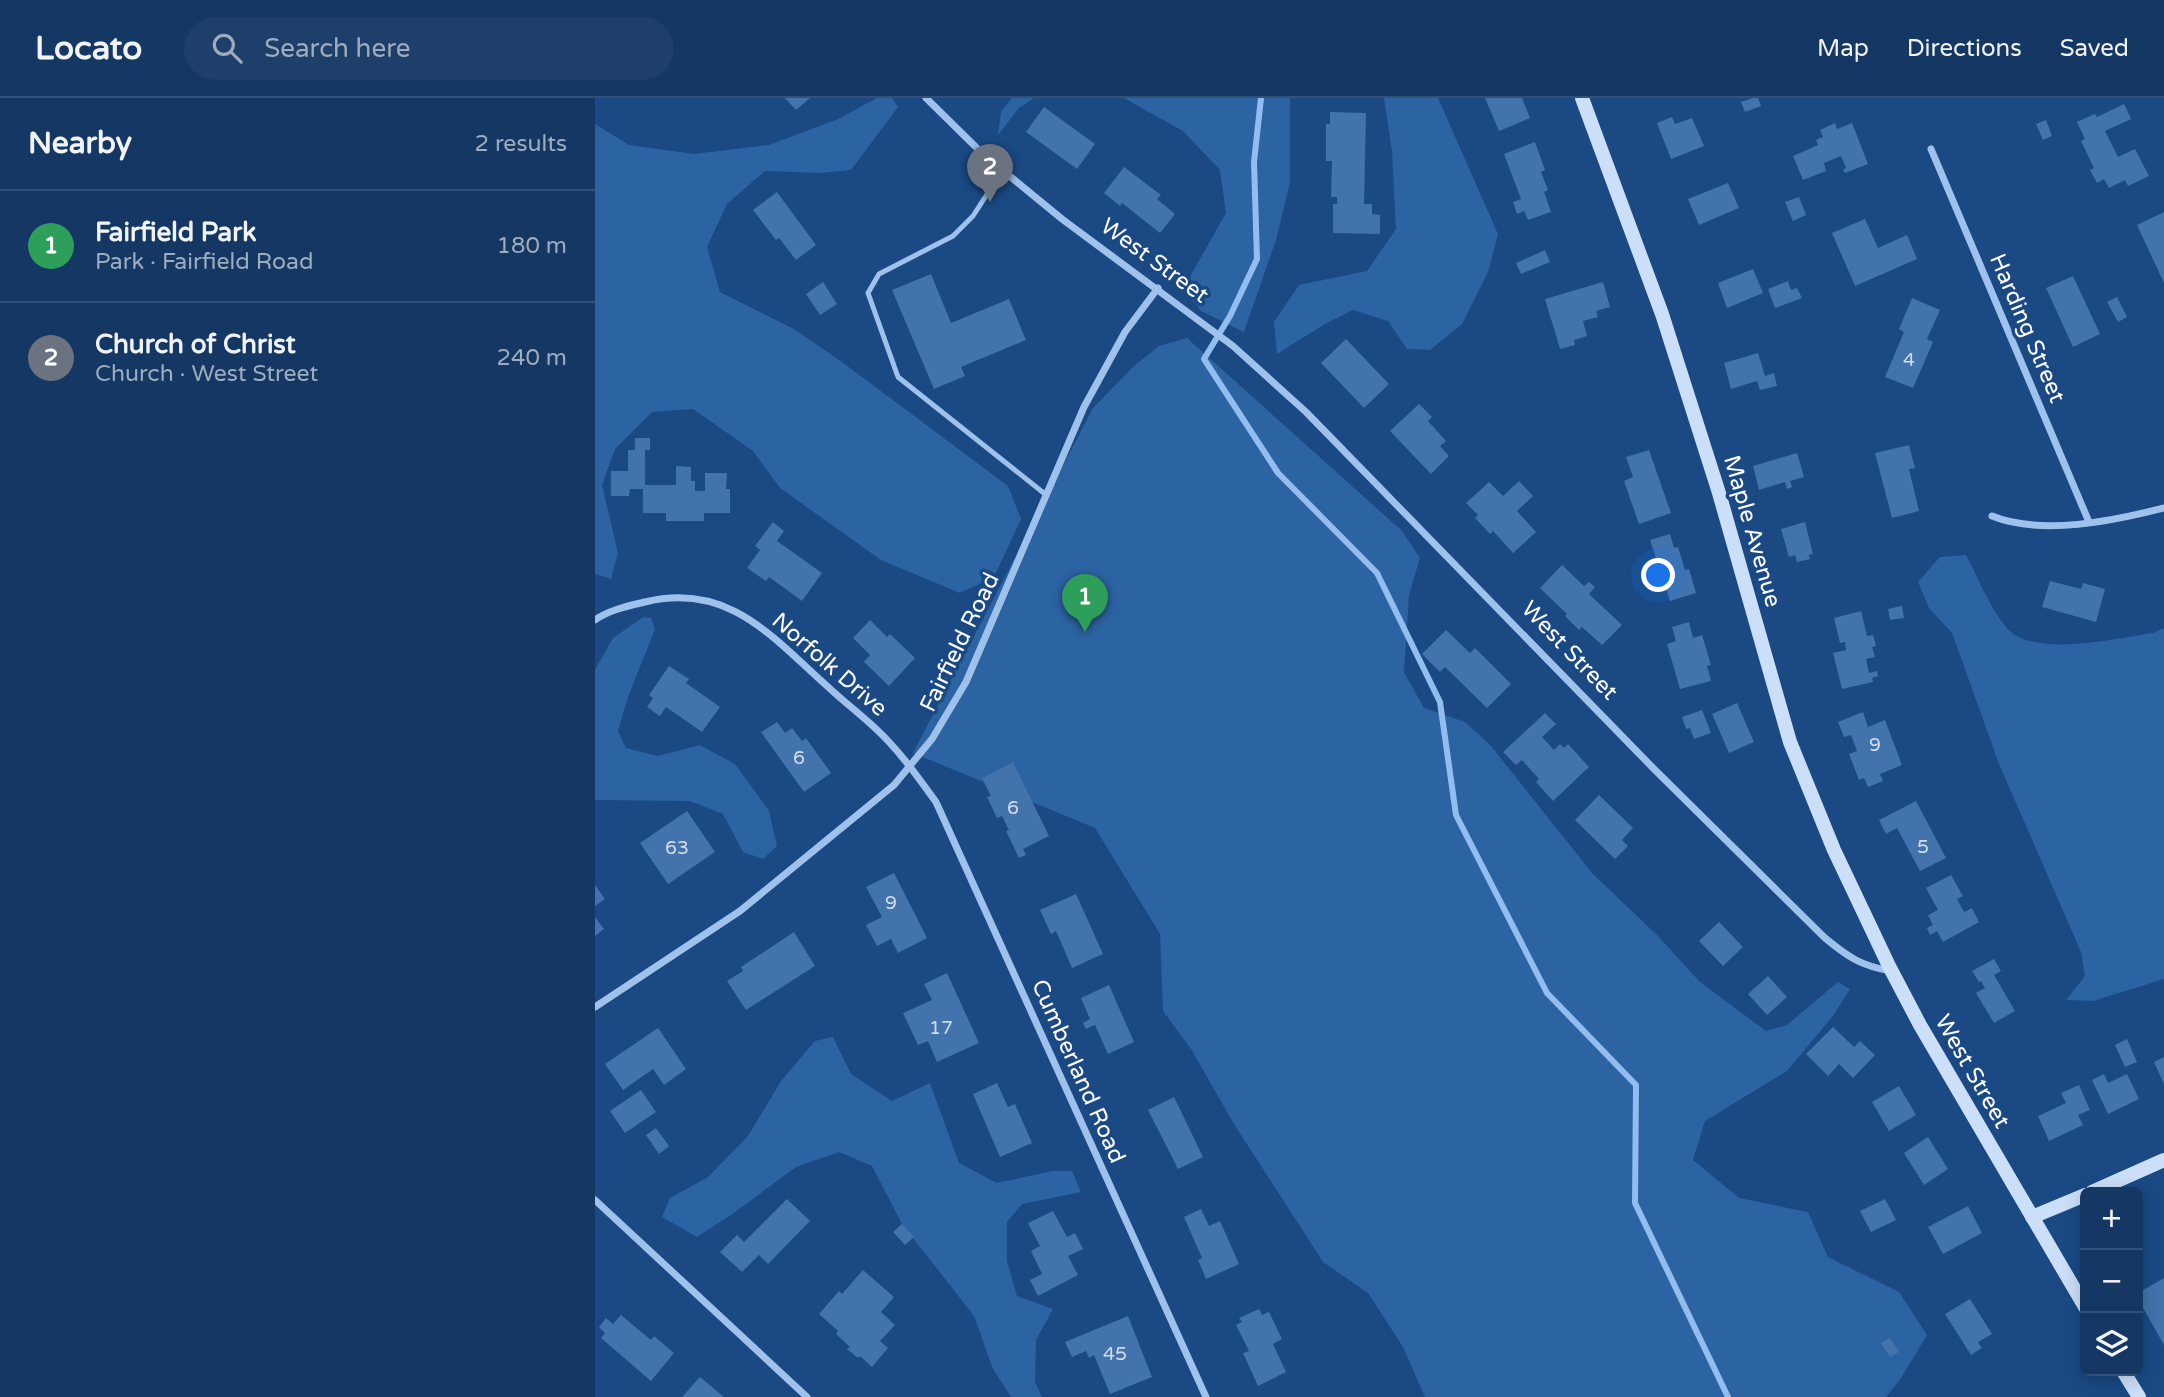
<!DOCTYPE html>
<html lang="en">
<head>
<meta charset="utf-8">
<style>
	:root { --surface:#143763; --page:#1d3f69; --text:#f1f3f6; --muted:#9dacbe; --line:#335178; --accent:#8abfa5 }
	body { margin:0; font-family:"Varela Round",sans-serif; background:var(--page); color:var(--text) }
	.controls { position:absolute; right:21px; bottom:21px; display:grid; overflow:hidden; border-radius:10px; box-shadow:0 4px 18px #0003 }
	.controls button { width:63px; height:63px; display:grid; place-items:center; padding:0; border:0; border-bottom:2px solid var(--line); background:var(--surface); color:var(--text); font:35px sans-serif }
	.you { position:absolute; left:1064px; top:478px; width:24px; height:24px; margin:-18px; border:5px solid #fff; border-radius:50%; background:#1a73e8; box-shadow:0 0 0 10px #1a73e833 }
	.badge { display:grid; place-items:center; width:46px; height:46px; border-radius:50%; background:var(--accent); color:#fff; font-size:23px; font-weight:700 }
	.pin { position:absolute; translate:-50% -58px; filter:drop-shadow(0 2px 4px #0008) }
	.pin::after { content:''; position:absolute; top:37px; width:24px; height:21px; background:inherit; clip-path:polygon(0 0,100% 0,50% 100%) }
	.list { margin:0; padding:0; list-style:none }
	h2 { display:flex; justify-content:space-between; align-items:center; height:91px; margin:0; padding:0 28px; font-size:30px }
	h2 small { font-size:23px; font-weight:400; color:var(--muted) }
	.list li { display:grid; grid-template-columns:46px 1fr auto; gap:21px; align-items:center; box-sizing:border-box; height:112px; padding:0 28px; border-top:2px solid var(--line) }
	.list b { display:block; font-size:26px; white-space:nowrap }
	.list p { margin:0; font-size:23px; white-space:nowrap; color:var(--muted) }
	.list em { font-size:23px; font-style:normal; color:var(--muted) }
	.icon { flex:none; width:38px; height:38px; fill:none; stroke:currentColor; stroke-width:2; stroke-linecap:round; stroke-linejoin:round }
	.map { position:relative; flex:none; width:1569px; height:1299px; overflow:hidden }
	header { display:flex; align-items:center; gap:42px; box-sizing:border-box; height:98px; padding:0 35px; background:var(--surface); border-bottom:2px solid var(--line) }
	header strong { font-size:33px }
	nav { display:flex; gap:38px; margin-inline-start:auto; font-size:24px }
	.search { width:490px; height:63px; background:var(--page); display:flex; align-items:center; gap:18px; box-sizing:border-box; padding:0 24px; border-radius:38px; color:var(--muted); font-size:26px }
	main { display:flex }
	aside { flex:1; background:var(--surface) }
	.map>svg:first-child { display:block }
	.green { fill:#2c63a3 }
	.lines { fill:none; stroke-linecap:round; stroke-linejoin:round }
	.stream { stroke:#92bdee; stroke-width:6 }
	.building { fill:#4273ad }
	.lane { stroke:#9fc2ec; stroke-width:5 }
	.street { stroke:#9fc2ec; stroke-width:7 }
	.secondary { stroke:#cbdff8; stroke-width:14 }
	.labels { text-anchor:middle; stroke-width:7; stroke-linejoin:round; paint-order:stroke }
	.number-label { font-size:19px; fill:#d0dcea }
	.street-label { font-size:23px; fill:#fff; stroke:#1a4984 }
</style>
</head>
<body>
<header>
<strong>Locato</strong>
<div class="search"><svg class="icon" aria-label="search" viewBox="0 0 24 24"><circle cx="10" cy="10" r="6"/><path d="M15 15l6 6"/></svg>Search here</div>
<nav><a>Map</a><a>Directions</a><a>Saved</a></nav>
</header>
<main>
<aside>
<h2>Nearby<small>2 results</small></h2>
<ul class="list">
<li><span class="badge" style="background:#2e9e5b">1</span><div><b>Fairfield Park</b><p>Park · Fairfield Road</p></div><em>180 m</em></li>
<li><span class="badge" style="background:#6b7280">2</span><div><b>Church of Christ</b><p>Church · West Street</p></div><em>240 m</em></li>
</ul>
</aside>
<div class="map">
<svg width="1569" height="1299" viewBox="0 0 1569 1299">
	<rect width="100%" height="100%" fill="#1a4984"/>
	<g class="green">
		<polygon points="282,0 297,0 303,9 256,72 226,75 170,73 132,106 112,149 125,194 199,231 247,264 413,388 426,421 399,479 365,495 286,462 185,390 158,353 98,311 57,314 20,351 7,387 23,455 16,481 0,476 0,26 34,47 99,56 174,47 243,21"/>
		<polygon points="417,0 439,0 424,10 403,37 406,14"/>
		<polygon points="529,0 695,0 695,85 681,142 649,234 606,213 588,191 631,115 625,72 588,33"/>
		<polygon points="789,0 843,0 903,136 893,174 867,226 835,252 812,251 793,223 758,212 730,226 682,256 679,224 704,187 772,173 801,131 797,53"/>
		<polygon points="592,240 807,433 825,460 814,497 809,574 829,610 870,624 896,648 998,776 1063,838 1105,884 1171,933 1192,927 1243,884 1255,891 1238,918 1192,973 1110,1023 1098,1062 1144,1100 1213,1114 1233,1159 1304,1194 1332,1237 1306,1280 1291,1299 830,1299 808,1249 773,1195 728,1164 639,1026 596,951 568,913 565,836 500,730 318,655 498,310 539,268 564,248"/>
		<path d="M1371,457C1383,480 1394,508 1411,529C1436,561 1522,540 1558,535L1569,530V881L1498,903L1471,902L1490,878L1486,854L1404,666L1357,535L1334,510L1323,484L1345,459Z"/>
		<polygon points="48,519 56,520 60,531 33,599 23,633 31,650 63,658 105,647 140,666 174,713 182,748 168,761 148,754 128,716 95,703 0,702 0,572 18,540"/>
		<polygon points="238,939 256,976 297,1003 335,985 364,1065 402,1085 457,1073 477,1073 486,1094 427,1106 412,1124 412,1163 422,1198 458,1211 441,1242 440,1284 447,1299 416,1299 398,1271 379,1218 307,1126 277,1068 244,1054 201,1069 136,1117 102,1139 67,1119 75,1100 113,1079 153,1038 186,983 220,943"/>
	</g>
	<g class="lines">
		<polyline class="stream" points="666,0 659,64 662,161 635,218 609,261 683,375 782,475 845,604 861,717 952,895 1041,987 1040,1105 1133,1299"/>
	</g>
	<g class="building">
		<polygon points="190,0 215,0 201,12"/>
		<polygon points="890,0 927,0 935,20 904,33"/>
		<polygon points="1158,0 1163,0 1166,8 1150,14 1146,4"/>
		<polygon points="1529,6 1536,21 1510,33 1523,59 1540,51 1554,78 1533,88 1530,82 1514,90 1509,81 1502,85 1495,72 1499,70 1486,43 1490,41 1482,24 1500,16 1502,19"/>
		<polygon points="449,9 500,46 482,71 431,34"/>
		<polygon points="735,14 771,15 769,106 777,106 777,116 785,117 785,136 738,135 738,106 742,106 742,99 736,99 737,63 731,63 731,26 735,26"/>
		<polygon points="1077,19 1080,26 1097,20 1109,48 1076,61 1062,25"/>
		<polygon points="1451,22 1457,38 1448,42 1441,26"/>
		<polygon points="1240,25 1242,31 1257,25 1273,66 1250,75 1248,72 1251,70 1246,58 1229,65 1231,73 1208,82 1198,58 1223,47 1221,42 1228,39 1225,32"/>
		<polygon points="940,44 950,72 946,74 953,92 949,94 956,114 933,122 929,113 922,116 918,104 926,101 909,56"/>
		<polygon points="529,69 566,97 562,101 580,116 565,135 527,105 525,108 509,95"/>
		<polygon points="1133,85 1144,110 1104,127 1093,101"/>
		<polygon points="182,94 221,147 201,162 184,140 181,142 158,112"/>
		<polygon points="1204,99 1211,117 1198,123 1190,104"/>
		<polygon points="1569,114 1569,185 1542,127"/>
		<polygon points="1270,121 1283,150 1312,137 1322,161 1260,188 1237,135"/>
		<polygon points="950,152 955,164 926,176 921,165"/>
		<polygon points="1158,171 1168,195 1132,210 1123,185"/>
		<polygon points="336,176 356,225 414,201 431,242 366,269 370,278 339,291 297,192"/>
		<polygon points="1478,178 1505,236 1478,249 1451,190"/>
		<polygon points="1193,183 1196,192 1202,190 1207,200 1180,210 1173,191"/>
		<polygon points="228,184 242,206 225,217 211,196"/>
		<polygon points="1008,184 1015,209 1001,213 1003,219 988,223 992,238 979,242 980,247 965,251 950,201"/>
		<polygon points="1522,199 1532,219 1523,224 1512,204"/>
		<polygon points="1317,200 1345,212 1332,241 1338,244 1318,290 1290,279 1309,234 1304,231"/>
		<polygon points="751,241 794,286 769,310 726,265"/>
		<polygon points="1163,255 1170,278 1179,275 1182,288 1165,292 1162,283 1136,291 1129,265"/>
		<polygon points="824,306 837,319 833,323 851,343 845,348 854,358 836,376 795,333"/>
		<polygon points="40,340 55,340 55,352 50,352 50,387 81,387 81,368 96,369 96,383 100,383 100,393 110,393 110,375 132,375 131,391 135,391 135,415 109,415 109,423 71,423 71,415 48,415 48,391 35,391 34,398 16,398 16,373 33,373 33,352 40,352"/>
		<polygon points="1314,347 1320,370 1314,371 1324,413 1297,420 1280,355"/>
		<polygon points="1054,352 1076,415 1044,426 1029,383 1038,379 1031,359"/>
		<polygon points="1202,355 1209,379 1195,383 1197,389 1192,391 1190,384 1164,392 1158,368"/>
		<polygon points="924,383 938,398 922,413 941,434 918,455 898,433 895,436 880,420 883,417 871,405 894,384 908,398"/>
		<polygon points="178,424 189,433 182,443 227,475 207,503 174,479 171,483 152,470 165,452 160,448"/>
		<polygon points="1210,424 1218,456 1214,457 1215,461 1202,464 1200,457 1194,459 1186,431"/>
		<polygon points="1075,436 1079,450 1083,449 1090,472 1094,471 1101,495 1075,503 1055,442"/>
		<polygon points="967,467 989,488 994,484 1000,489 994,496 1027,527 1007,547 987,529 984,532 970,518 972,516 945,490"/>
		<polygon points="1455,483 1486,491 1488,485 1510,491 1501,524 1447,509"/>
		<polygon points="1307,508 1309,520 1295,522 1293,511"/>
		<polygon points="1266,513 1272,538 1278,537 1281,548 1277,549 1280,559 1271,561 1274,575 1282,573 1283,578 1277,580 1278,584 1247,591 1238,555 1251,552 1250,544 1245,545 1239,520"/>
		<polygon points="275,522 292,539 295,536 320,560 294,588 269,564 275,557 258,540"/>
		<polygon points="1094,524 1098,540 1107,537 1116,567 1112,568 1116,583 1085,591 1072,546 1081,543 1077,529"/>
		<polygon points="851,532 875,555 880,550 916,586 892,610 850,569 845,574 827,556"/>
		<polygon points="74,568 94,581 91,585 125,609 107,634 71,609 65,618 52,609 58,600 54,597"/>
		<polygon points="1142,605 1159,644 1134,655 1117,616"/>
		<polygon points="1107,612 1116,635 1099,641 1095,630 1091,631 1087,619"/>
		<polygon points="1268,614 1273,629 1290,622 1307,667 1285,676 1288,683 1273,689 1269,680 1264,682 1254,656 1262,653 1256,637 1249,639 1243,624"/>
		<polygon points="950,615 961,626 947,639 959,652 965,646 969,650 973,646 994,669 958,703 941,684 944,681 927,662 921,667 908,654"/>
		<polygon points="182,624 190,635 197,630 207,643 211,640 236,675 209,694 166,634"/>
		<polygon points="418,664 454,738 428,751 431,757 424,760 411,733 414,732 407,718 402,720 392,699 396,698 387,680"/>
		<polygon points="1004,697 1038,730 1027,742 1033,748 1020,761 980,722"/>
		<polygon points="1321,703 1351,760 1325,773 1302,730 1291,736 1284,722"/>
		<polygon points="92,713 120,754 73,786 45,745"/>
		<polygon points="299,775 332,840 303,855 296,841 282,848 271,827 287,819 271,789"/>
		<polygon points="1356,777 1368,798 1362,801 1369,814 1377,810 1384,824 1348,844 1342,833 1335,837 1332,830 1338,827 1333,817 1343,812 1331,790"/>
		<polygon points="0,787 10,801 0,808"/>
		<polygon points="481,796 508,856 477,870 461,833 456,836 445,812"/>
		<polygon points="0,819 9,831 0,838"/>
		<polygon points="1124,824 1148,849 1128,868 1104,843"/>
		<polygon points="199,834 220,868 151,912 132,883 148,873 146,869"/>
		<polygon points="1399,861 1406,873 1399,877 1420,913 1399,925 1381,895 1390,890 1386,883 1384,884 1377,873"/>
		<polygon points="352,875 384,945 342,964 333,943 323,947 308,915 337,902 329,886"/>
		<polygon points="1173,878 1192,899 1172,917 1153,896"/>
		<polygon points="514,887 539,944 513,956 500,927 491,931 488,925 495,921 486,900"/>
		<polygon points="1238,929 1259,949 1265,943 1280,957 1258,980 1244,966 1233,978 1211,956"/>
		<polygon points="63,930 91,971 69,987 58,971 28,992 10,966"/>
		<polygon points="1532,941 1542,964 1530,969 1520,947"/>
		<polygon points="1569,959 1569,986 1559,964"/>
		<polygon points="1509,976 1513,985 1532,976 1544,1001 1513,1016 1497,982"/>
		<polygon points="402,985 413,1009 420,1006 437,1045 405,1059 378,996"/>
		<polygon points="1484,987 1495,1012 1483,1017 1488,1027 1454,1043 1443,1018 1471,1005 1466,995"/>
		<polygon points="1304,988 1321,1017 1294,1033 1277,1004"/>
		<polygon points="46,992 61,1014 30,1035 15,1013"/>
		<polygon points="579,999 608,1059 583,1071 553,1012"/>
		<polygon points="61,1030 74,1048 64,1056 51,1037"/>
		<polygon points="1333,1039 1353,1071 1329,1087 1309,1055"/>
		<polygon points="192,1101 215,1123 173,1166 164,1157 147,1174 125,1154 142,1137 149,1144"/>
		<polygon points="1290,1101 1301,1122 1276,1134 1265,1113"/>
		<polygon points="1373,1108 1387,1135 1348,1156 1333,1129"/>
		<polygon points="606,1111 614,1128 625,1123 644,1166 611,1181 603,1162 607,1160 589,1119"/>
		<polygon points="458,1113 472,1139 480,1135 488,1151 473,1158 483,1177 443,1198 435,1182 447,1176 436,1153 445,1148 433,1125"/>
		<polygon points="307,1126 319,1139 310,1147 298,1134"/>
		<polygon points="268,1172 299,1199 286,1214 300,1227 285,1243 293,1250 277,1269 265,1258 263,1260 252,1251 255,1249 241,1236 243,1233 224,1216 244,1193 247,1196"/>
		<polygon points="1569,1180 1569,1247 1543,1201 1543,1195"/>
		<polygon points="1375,1201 1397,1236 1383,1244 1387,1250 1376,1257 1350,1216"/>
		<polygon points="664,1211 667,1217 674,1214 687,1241 678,1246 691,1274 663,1288 648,1255 654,1253 641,1227 647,1224 644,1220"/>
		<polygon points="26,1217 56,1242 59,1238 79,1255 56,1283 6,1240 10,1235 4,1229 11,1220 18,1226"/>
		<polygon points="533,1218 557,1279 515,1296 499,1257 494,1260 491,1253 477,1259 470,1244"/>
		<polygon points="1295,1240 1304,1254 1295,1259 1286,1245"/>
		<polygon points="105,1279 129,1299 87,1299"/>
	</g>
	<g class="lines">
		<polyline class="lane" points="407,73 378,118 358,138 284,176 273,195 303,279 450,396"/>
		<g class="street">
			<path d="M331,0L389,57L467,121L638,248L711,314L1060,672L1230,840C1253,859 1266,868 1296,873"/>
			<polyline points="1336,51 1494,424"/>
			<path d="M1397,418C1447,438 1518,423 1569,410"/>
			<path d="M0,522C14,512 33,508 50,504C133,484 176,538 232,588C248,603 265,616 280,630C304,652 322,678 341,704L611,1299"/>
			<polyline points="0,909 145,813 299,687 337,641 371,584 489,309 530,234 563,190"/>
			<polyline points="0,1102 212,1299"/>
		</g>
		<g class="secondary">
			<polyline points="987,0 1067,216 1124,395 1195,644 1239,752 1294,868 1325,927 1490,1209"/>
			<polyline points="1497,1094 1569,1062"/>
			<polyline points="1437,1119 1490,1097"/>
			<polyline points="1528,1273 1544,1299"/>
		</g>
	</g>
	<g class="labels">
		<g class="number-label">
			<text x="1314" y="268">4</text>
			<text x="1280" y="653">9</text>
			<text x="204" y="666">6</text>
			<text x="418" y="716">6</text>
			<text x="1328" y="755">5</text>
			<text x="82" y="756">63</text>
			<text x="296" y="811">9</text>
			<text x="346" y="936">17</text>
			<text x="520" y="1262">45</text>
		</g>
		<g class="street-label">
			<text transform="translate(560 162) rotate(36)" y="8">West Street</text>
			<text transform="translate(1433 230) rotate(67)" y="8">Harding Street</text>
			<text transform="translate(1158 433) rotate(74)" y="8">Maple Avenue</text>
			<text transform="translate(364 544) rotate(-64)" y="8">Fairfield Road</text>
			<text transform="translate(975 552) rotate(46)" y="8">West Street</text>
			<text transform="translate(235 566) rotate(41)" y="8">Norfolk Drive</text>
			<text transform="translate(484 973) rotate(66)" y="8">Cumberland Road</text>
			<text transform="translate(1378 973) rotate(60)" y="8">West Street</text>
		</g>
	</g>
</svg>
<div class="controls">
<button>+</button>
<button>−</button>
<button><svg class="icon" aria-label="layers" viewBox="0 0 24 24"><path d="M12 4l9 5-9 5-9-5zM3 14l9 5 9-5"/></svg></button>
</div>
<div class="you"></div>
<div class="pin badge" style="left:490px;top:534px;background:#2e9e5b">1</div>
<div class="pin badge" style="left:395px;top:104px;background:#6b7280">2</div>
</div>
</main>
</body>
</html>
